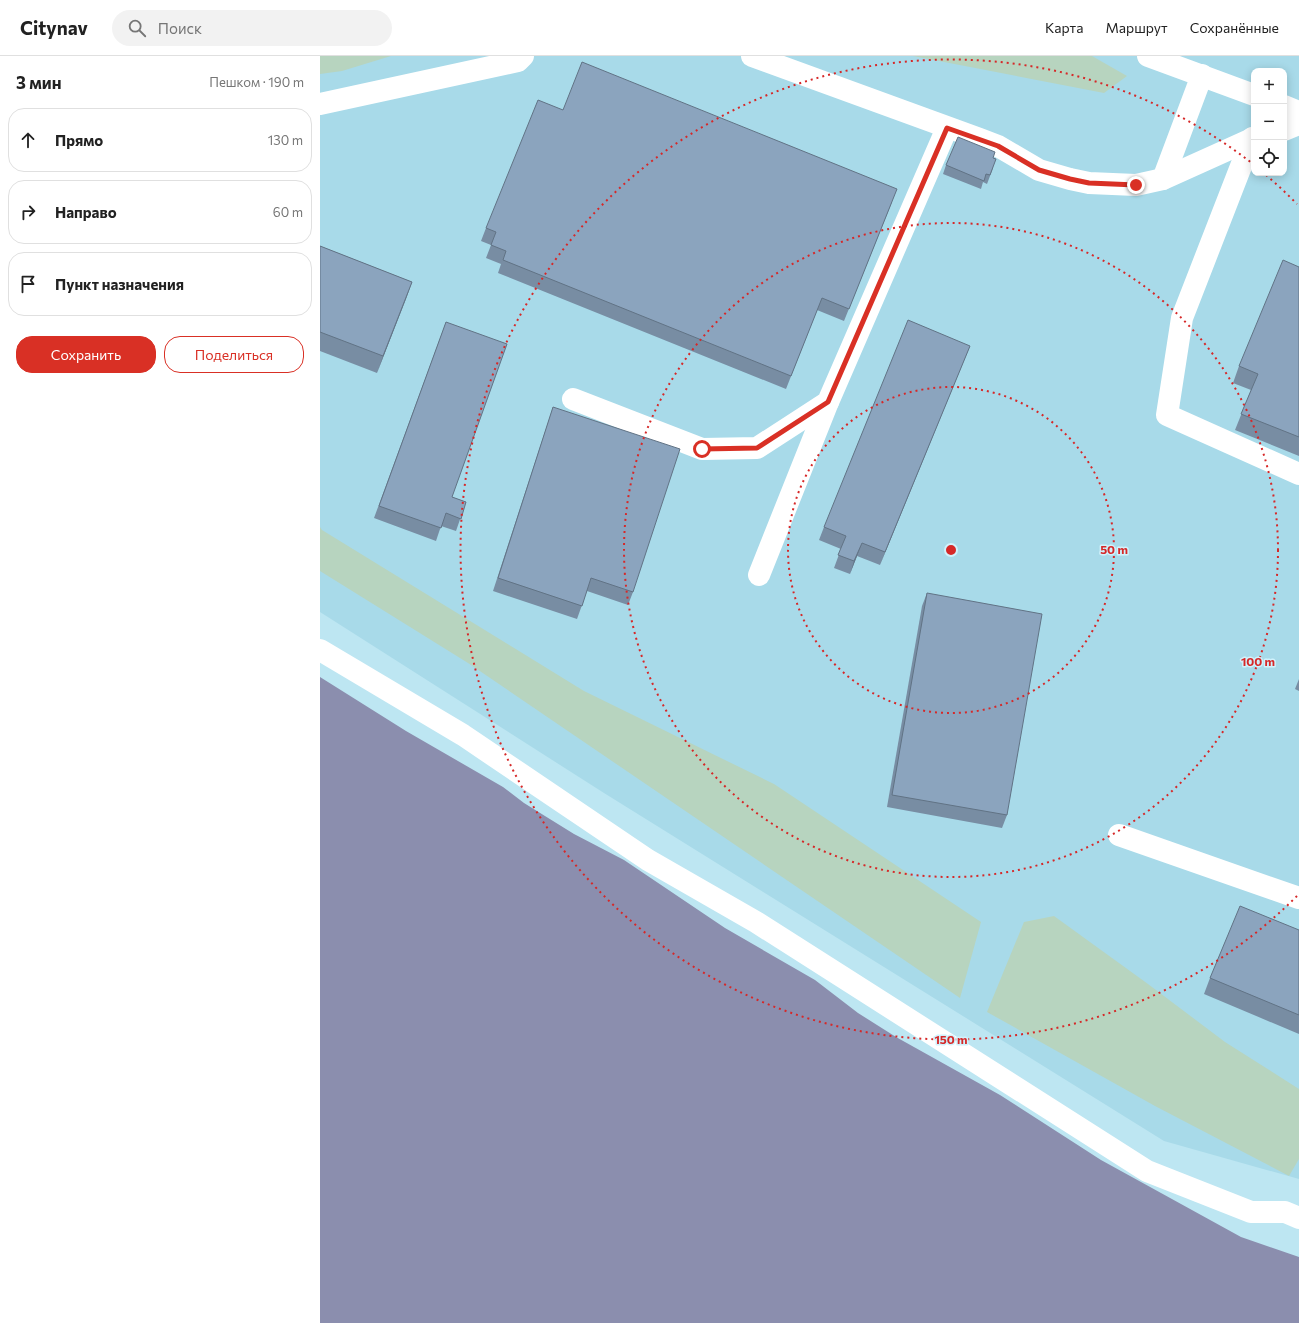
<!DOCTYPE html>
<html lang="ru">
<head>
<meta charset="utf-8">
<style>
	:root { --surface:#fff; --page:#f2f2f2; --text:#222; --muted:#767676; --line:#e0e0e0; --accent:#d93025 }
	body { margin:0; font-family:Commissioner,sans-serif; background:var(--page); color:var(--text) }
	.controls { position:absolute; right:12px; top:12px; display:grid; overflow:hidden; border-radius:8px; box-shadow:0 2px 10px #0003 }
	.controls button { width:36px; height:36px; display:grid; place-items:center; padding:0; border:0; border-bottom:1px solid var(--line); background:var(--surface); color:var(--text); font:20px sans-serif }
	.stop { position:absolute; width:12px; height:12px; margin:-9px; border:3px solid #d93025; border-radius:50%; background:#fff }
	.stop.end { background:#d93025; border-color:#fff; box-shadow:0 1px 4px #0008 }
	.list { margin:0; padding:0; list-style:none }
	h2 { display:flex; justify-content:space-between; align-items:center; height:52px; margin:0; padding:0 16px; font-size:17px }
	h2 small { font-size:13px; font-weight:400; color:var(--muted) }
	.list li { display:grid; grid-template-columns:26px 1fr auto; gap:12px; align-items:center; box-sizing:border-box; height:64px; margin:0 8px 8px; padding:0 8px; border:1px solid var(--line); border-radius:16px }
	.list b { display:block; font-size:15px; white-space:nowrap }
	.list em { font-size:13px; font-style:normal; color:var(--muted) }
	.actions { display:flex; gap:8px; padding:12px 16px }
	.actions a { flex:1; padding:9px 0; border:1px solid var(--accent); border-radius:16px; text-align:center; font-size:14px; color:var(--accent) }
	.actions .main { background:var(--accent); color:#fff }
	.icon { flex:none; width:22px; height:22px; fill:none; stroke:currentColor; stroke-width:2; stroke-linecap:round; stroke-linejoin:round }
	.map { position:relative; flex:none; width:979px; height:1267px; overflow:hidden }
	header { display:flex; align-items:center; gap:24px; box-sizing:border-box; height:56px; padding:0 20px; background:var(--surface); border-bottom:1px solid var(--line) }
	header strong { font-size:19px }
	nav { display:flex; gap:22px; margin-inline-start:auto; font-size:14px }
	.search { width:280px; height:36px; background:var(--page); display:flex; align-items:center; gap:10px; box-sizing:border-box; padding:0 14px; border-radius:22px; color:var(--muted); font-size:15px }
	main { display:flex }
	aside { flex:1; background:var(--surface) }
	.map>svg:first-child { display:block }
	.built { fill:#a8dae9; fill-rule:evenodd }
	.green { fill:#b7d4bf }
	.water { fill:#8b8eae }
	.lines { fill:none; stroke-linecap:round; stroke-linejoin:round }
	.minor { stroke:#fff; stroke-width:22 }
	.wall { fill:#788da3 }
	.shaded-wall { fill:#617385 }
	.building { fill:#8ba4be; stroke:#617385 }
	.route { stroke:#d93025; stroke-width:5 }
	.ring { fill:none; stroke:#d62828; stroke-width:2; stroke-dasharray:2 4 }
	.centre { fill:#d62828; stroke:#d1f2fc; stroke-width:2 }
	.ring-label { font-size:12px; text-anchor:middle; font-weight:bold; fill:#d62828; stroke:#d1f2fc; stroke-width:3; stroke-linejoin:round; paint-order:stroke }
</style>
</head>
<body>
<header>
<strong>Citynav</strong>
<div class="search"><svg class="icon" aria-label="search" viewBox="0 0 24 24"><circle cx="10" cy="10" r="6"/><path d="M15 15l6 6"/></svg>Поиск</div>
<nav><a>Карта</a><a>Маршрут</a><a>Сохранённые</a></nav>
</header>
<main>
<aside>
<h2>3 мин<small>Пешком · 190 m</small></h2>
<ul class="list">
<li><svg class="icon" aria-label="ahead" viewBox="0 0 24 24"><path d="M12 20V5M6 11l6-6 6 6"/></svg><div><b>Прямо</b></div><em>130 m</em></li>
<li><svg class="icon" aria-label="right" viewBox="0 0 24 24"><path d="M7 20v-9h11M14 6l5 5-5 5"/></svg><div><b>Направо</b></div><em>60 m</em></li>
<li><svg class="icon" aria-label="arrive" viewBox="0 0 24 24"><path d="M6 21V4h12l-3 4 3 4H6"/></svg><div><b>Пункт назначения</b></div></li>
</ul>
<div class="actions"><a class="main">Сохранить</a><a>Поделиться</a></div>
</aside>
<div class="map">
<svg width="979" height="1267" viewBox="0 0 979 1267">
	<rect width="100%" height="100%" fill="#bde6f2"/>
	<path class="built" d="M0,0H979V1123L844,1085L284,737L0,556ZM934,15H964V117H934Z"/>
	<g class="green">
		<polygon points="0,0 71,0 22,15 0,18"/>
		<polygon points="593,0 772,0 807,20 784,37"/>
		<polygon points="0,471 2,474 264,635 454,728 661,866 640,942 148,607 0,515"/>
		<polygon points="734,860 828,928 905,986 979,1033 979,1103 969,1120 835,1050 667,956 704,866"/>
	</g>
	<polygon class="water" points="0,621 86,675 183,731 204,747 254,778 304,804 405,872 495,924 538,957 576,981 680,1039 781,1104 921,1181 979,1201 979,1267 0,1267"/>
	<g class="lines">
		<g class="minor">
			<polyline points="432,0 660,83 678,90 719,114 750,123 769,127 816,129 843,123 934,82"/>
			<polyline points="828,0 934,39"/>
			<polyline points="0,48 198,5 203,0"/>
			<polyline points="964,50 979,56"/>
			<polyline points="964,74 979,68"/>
			<polyline points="932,82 862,262 847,359 979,418"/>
			<polyline points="843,123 882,19"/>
			<polyline points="253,343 382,393 437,392 508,346 627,72"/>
			<polyline points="439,519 508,346"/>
			<polyline points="0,594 143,679 328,804 436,866 827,1115 931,1156 965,1156 979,1162"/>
			<polyline points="799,779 979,842"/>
		</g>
	</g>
	<g class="wall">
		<polygon points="243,54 572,146 524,265 497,254 466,333 178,217 181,208 166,202 171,189 161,185 166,172"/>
		<polygon points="673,102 673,112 667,128 663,126 661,133 623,118 626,109"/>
		<polygon points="0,190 92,226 57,317 0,295"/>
		<polygon points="979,211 979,400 915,374 931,334 913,327 919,310"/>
		<polygon points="126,266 132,441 146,446 136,475 121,470 116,485 54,462"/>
		<polygon points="650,290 645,302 560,509 537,500 530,518 514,512 521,493 499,484 504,471"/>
		<polygon points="233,351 313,536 308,549 267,535 257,563 173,535"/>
		<polygon points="607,537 687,759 682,772 567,751 602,550"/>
		<polygon points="979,623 979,635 975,633"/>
		<polygon points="979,874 979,978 884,938 890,922"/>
	</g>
	<g class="shaded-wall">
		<polygon points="92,226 86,243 57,317 63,300"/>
		<polygon points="650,290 645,302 560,509 565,496"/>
		<polygon points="542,487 537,500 530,518 534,505"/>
	</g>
	<g class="building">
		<polygon points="262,6 577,133 529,253 502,242 471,320 183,204 186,195 171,189 176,176 166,172 218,44 243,54"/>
		<polygon points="638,81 675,96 673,102 676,103 670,119 666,118 664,125 626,109"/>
		<polygon points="0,190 92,226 63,300 0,276"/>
		<polygon points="963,204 979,211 979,381 921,358 938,318 919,310"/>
		<polygon points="588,264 650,290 565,496 542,487 534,505 518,499 526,480 504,471"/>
		<polygon points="126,266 187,288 132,441 146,446 141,463 126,457 121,472 59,450"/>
		<polygon points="233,351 360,393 313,536 271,522 262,550 178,522"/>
		<polygon points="607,537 722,558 687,759 572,739"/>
		<polygon points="920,850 979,874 979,959 890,922"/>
	</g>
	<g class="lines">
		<polyline class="route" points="382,393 437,392 508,346 627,72 678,90 719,114 750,123 769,127 816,129"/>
	</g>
	<g class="ring">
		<circle cx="631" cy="494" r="163"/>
		<circle cx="631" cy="494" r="327"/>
		<path d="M977 840A490 490 0 1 1 933 108M946 119A490 490 0 0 1 977 148"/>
	</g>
	<circle cx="631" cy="494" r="6" class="centre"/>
	<g class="ring-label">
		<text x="794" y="498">50 m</text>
		<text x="938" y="610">100 m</text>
		<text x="631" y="988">150 m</text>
	</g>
</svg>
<div class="controls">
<button>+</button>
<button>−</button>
<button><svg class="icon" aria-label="locate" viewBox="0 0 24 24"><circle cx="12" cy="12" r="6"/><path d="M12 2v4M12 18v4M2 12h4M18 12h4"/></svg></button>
</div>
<div class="stop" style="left:382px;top:393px"></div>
<div class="stop end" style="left:816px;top:129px"></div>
</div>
</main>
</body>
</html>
